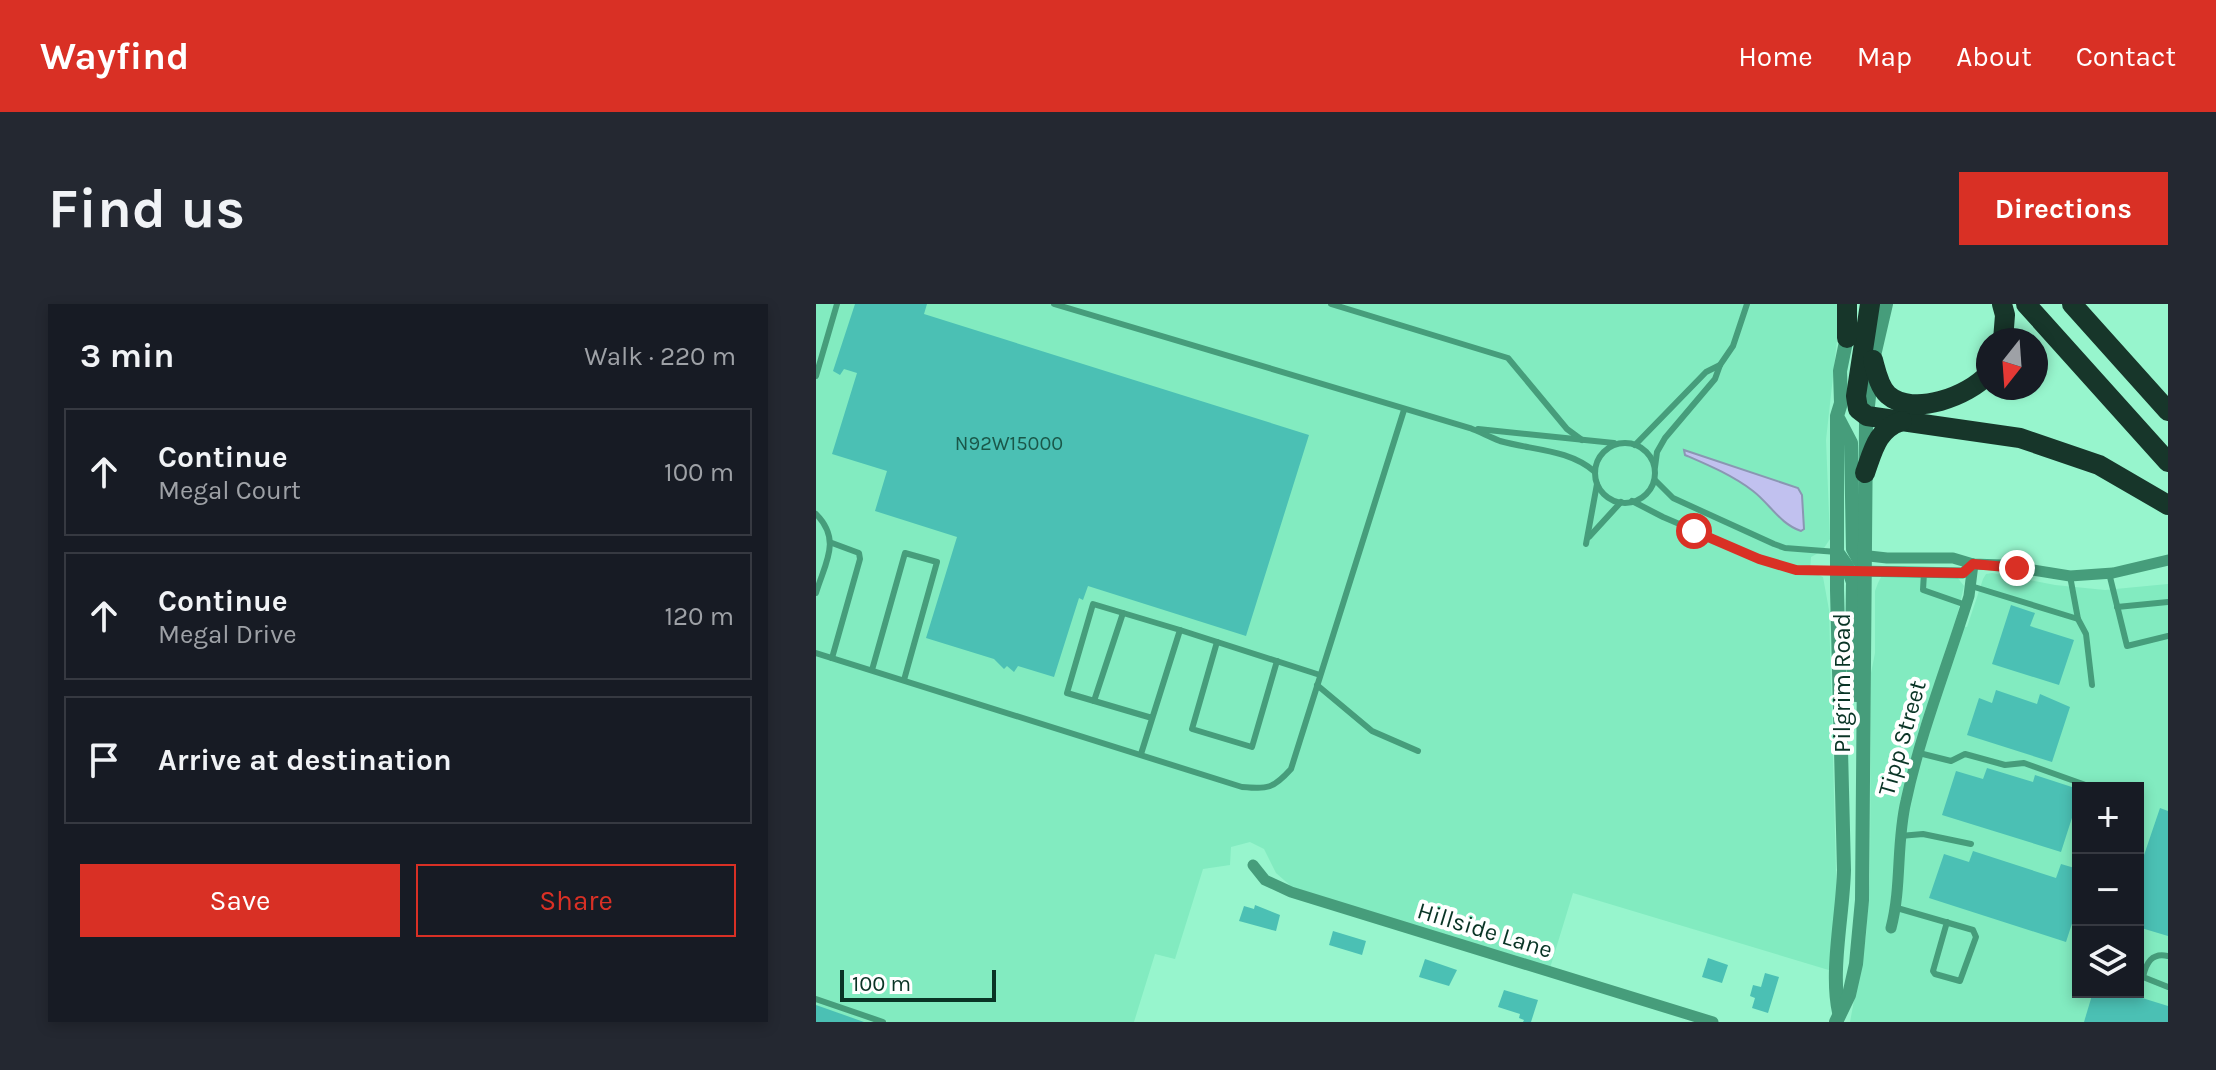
<!DOCTYPE html>
<html lang="en">
<head>
<meta charset="utf-8">
<style>
	:root { --surface:#171b24; --page:#242831; --text:#f1f3f6; --muted:#9ea1a6; --line:#363941; --accent:#d93025 }
	body { margin:0; font-family:Karla,sans-serif; background:var(--page); color:var(--text) }
	.controls { position:absolute; right:24px; bottom:24px; display:grid; overflow:hidden; border-radius:0px; box-shadow:0 4px 12px #0003 }
	.controls button { width:72px; height:72px; display:grid; place-items:center; padding:0; border:0; border-bottom:2px solid var(--line); background:var(--surface); color:var(--text); font:40px sans-serif }
	.compass { position:absolute; left:1160px; top:24px; width:72px; height:72px; border-radius:50%; background:var(--surface); box-shadow:0 4px 12px #0003; rotate:197deg }
	.scale { position:absolute; left:24px; bottom:20px; width:156px; box-sizing:border-box; padding-left:8px; border:4px solid #093425; border-top:0; font-size:22px; line-height:28px; white-space:nowrap; color:#093425; -webkit-text-stroke:6px #fff; paint-order:stroke }
	.stop { position:absolute; width:24px; height:24px; margin:-18px; border:6px solid #d93025; border-radius:50%; background:#fff }
	.stop.end { background:#d93025; border-color:#fff; box-shadow:0 2px 8px #0008 }
	.list { margin:0; padding:0; list-style:none }
	h2 { display:flex; justify-content:space-between; align-items:center; height:104px; margin:0; padding:0 32px; font-size:34px }
	h2 small { font-size:26px; font-weight:400; color:var(--muted) }
	.list li { display:grid; grid-template-columns:52px 1fr auto; gap:24px; align-items:center; box-sizing:border-box; height:128px; margin:0 16px 16px; padding:0 16px; border:2px solid var(--line); border-radius:0px }
	.list b { display:block; font-size:30px; white-space:nowrap }
	.list p { margin:0; font-size:26px; white-space:nowrap; color:var(--muted) }
	.list em { font-size:26px; font-style:normal; color:var(--muted) }
	.actions { display:flex; gap:16px; padding:24px 32px }
	.actions a { flex:1; padding:18px 0; border:2px solid var(--accent); border-radius:0px; text-align:center; font-size:28px; color:var(--accent) }
	.actions .main { background:var(--accent); color:#fff }
	.icon { flex:none; width:44px; height:44px; fill:none; stroke:currentColor; stroke-width:2; stroke-linecap:round; stroke-linejoin:round }
	.map { position:relative; flex:none; width:1352px; height:718px; overflow:hidden; border-radius:0px }
	header { display:flex; align-items:center; gap:48px; box-sizing:border-box; height:112px; padding:0 40px; background:var(--accent); color:#fff }
	header strong { font-size:38px }
	nav { display:flex; gap:44px; margin-inline-start:auto; font-size:28px }
	.intro { display:flex; align-items:center; justify-content:space-between; box-sizing:border-box; height:192px; padding:0 48px }
	h1 { margin:0; font-size:56px }
	.button { padding:20px 36px; border-radius:0px; background:var(--accent); color:#fff; font-size:28px; font-weight:700 }
	main { display:flex; gap:48px; padding:0 48px }
	aside { flex:1; background:var(--surface); border-radius:0px; box-shadow:0 4px 12px #0003 }
	.map>svg:first-child { display:block }
	.built { fill:#82ebc0; fill-rule:evenodd }
	.water { fill:#c1c1ef; stroke:#8a97b2; stroke-width:2 }
	.building { fill:#4bc0b4 }
	.lines { fill:none; stroke-linecap:round; stroke-linejoin:round }
	.service { stroke:#469d7b; stroke-width:6 }
	.minor { stroke:#469d7b; stroke-width:11 }
	.tertiary { stroke:#469d7b; stroke-width:14 }
	.motorway { stroke:#17362a; stroke-width:20 }
	.route { stroke:#d93025; stroke-width:10 }
	.labels { text-anchor:middle; stroke-width:8; stroke-linejoin:round; paint-order:stroke }
	.number-label { font-size:20px; fill:#1a5749 }
	.street-label { font-size:24px; fill:#093425; stroke:#fff }
</style>
</head>
<body>
<header>
<strong>Wayfind</strong>
<nav><a>Home</a><a>Map</a><a>About</a><a>Contact</a></nav>
</header>
<div class="intro"><h1>Find us</h1><a class="button">Directions</a></div>
<main>
<aside>
<h2>3 min<small>Walk · 220 m</small></h2>
<ul class="list">
<li><svg class="icon" aria-label="ahead" viewBox="0 0 24 24"><path d="M12 20V5M6 11l6-6 6 6"/></svg><div><b>Continue</b><p>Megal Court</p></div><em>100 m</em></li>
<li><svg class="icon" aria-label="ahead" viewBox="0 0 24 24"><path d="M12 20V5M6 11l6-6 6 6"/></svg><div><b>Continue</b><p>Megal Drive</p></div><em>120 m</em></li>
<li><svg class="icon" aria-label="arrive" viewBox="0 0 24 24"><path d="M6 21V4h12l-3 4 3 4H6"/></svg><div><b>Arrive at destination</b></div></li>
</ul>
<div class="actions"><a class="main">Save</a><a>Share</a></div>
</aside>
<div class="map">
<svg width="1352" height="718" viewBox="0 0 1352 718">
	<rect width="100%" height="100%" fill="#97f5cd"/>
	<g class="built">
		<polygon points="0,0 1025,0 1010,136 1014,235 1006,247 995,253 994,267 1007,273 1013,306 1021,605 1016,667 757,589 734,664 476,583 460,569 448,545 434,538 415,543 414,561 387,565 359,655 339,650 318,718 0,718"/>
		<path d="M1176,269L1239,281L1289,286L1352,280V718H1034L1050,632L1054,571L1055,369L1059,349V287L1062,279L1066,271L1141,273L1148,282L1139,321L1151,323L1167,275L1170,270ZM1262,484H1322V688H1262Z"/>
	</g>
	<path class="water" d="M868,146L982,184L986,191L988,225L985,227C964,220 954,200 937,187C916,171 892,161 869,151Z"/>
	<g class="building">
		<polygon points="39,0 111,0 108,10 493,131 430,332 272,282 267,296 263,294 238,373 202,362 198,368 191,362 188,365 178,355 110,334 141,233 59,207 71,167 16,150 41,69 28,65 24,71 17,67"/>
		<polygon points="1195,301 1219,309 1214,322 1258,336 1243,381 1176,360"/>
		<polygon points="1180,386 1221,400 1224,390 1254,403 1236,458 1151,431 1163,394 1176,399"/>
		<polygon points="1171,464 1217,478 1219,471 1262,485 1262,495 1245,548 1126,511 1140,467 1167,475"/>
		<polygon points="1344,504 1352,507 1352,632 1322,623 1322,556 1326,557"/>
		<polygon points="1157,547 1240,574 1245,560 1262,565 1262,601 1250,638 1113,594 1128,550 1153,558"/>
		<polygon points="439,601 464,611 460,627 423,617 428,602 438,605"/>
		<polygon points="517,627 550,637 546,651 513,641"/>
		<polygon points="892,654 912,661 906,679 886,673"/>
		<polygon points="609,655 641,666 633,682 603,673"/>
		<polygon points="949,669 963,673 952,709 936,704 939,694 934,692 937,681 945,683"/>
		<polygon points="688,686 722,696 715,718 707,718 708,716 703,714 704,710 682,703"/>
		<polygon points="1277,688 1307,688 1352,702 1352,718 1268,718"/>
		<polygon points="0,701 48,718 0,718"/>
	</g>
	<g class="lines">
		<g class="service">
			<path d="M238,0L654,124C664,128 674,133 684,137C715,146 753,145 779,168"/>
			<polyline points="515,0 692,54 751,125 766,136"/>
			<polyline points="0,72 21,0"/>
			<polyline points="662,125 798,139"/>
			<circle cx="809" cy="169" r="30"/>
			<polyline points="819,141 890,68 904,61"/>
			<polyline points="839,163 841,148 849,134 899,75 904,61 917,42 931,0"/>
			<polyline points="839,176 857,194 958,240 969,244 1021,248"/>
			<polyline points="816,197 847,213 959,261 989,266 1021,267"/>
			<path d="M0,210C26,236 9,259 0,289"/>
			<polyline points="773,233 805,198"/>
			<polyline points="16,239 43,249 44,255 16,354"/>
			<polyline points="770,240 781,180"/>
			<polyline points="1108,269 1107,286 1150,301"/>
			<polyline points="1293,269 1311,342 1352,332"/>
			<polyline points="1254,272 1262,315 1270,330 1276,381"/>
			<polyline points="1155,282 1262,315"/>
			<polyline points="1301,303 1352,298"/>
			<polyline points="364,326 504,371"/>
			<polyline points="401,338 376,425 436,443 461,357"/>
			<path d="M0,349L426,483C452,485 457,485 475,465L588,106"/>
			<polyline points="56,366 89,249 121,258 88,376"/>
			<polyline points="501,381 556,427 602,447"/>
			<polyline points="278,397 307,309"/>
			<polyline points="1103,449 1135,457 1149,450 1189,461 1208,459 1278,484"/>
			<polyline points="325,450 364,326 277,300 251,389 336,414"/>
			<polyline points="1084,532 1107,530 1155,540"/>
			<polyline points="1081,604 1157,626 1160,633 1144,677 1119,670 1117,667 1131,618"/>
			<path d="M1352,652C1336,648 1330,659 1327,673L1352,683"/>
			<polyline points="0,695 67,718"/>
		</g>
		<g class="minor">
			<polyline points="1044,251 1071,254 1137,254 1157,260 1185,261 1254,272 1297,269 1352,256"/>
			<polyline points="1041,267 1147,269 1157,260"/>
			<polyline points="437,561 449,576 475,588 897,718"/>
			<path d="M1075,624C1086,582 1080,539 1090,497C1105,427 1132,360 1153,292L1157,260"/>
		</g>
		<g class="tertiary">
			<polyline points="1023,116 1035,139 1037,245 1048,265"/>
			<polyline points="1021,248 1031,262 1037,278 1036,353 1040,391"/>
			<path d="M1023,708C1014,667 1027,610 1028,566L1021,286V112L1025,99L1024,67L1032,28"/>
			<polyline points="1020,718 1033,691 1040,660 1046,596 1050,120 1057,56 1070,0"/>
		</g>
		<g class="motorway">
			<polyline points="1054,0 1040,92 1042,105 1051,112 1204,134 1283,161 1352,201"/>
			<polyline points="1186,0 1189,11 1187,36"/>
			<polyline points="1210,0 1352,158"/>
			<polyline points="1256,0 1352,107"/>
			<polyline points="1031,34 1031,0"/>
			<path d="M1057,56C1060,67 1063,83 1072,91C1097,113 1153,92 1172,70"/>
			<path d="M1049,169C1057,147 1061,125 1086,117"/>
		</g>
	</g>
	<g class="lines">
		<polyline class="route" points="878,227 943,255 980,266 1147,269 1157,260 1201,264"/>
	</g>
	<g class="labels">
		<g class="number-label">
			<text x="193" y="146">N92W15000</text>
		</g>
		<g class="street-label">
			<text transform="translate(1026 379) rotate(-90)" y="8">Pilgrim Road</text>
			<text transform="translate(1086 434) rotate(-74)" y="8">Tipp Street</text>
			<text transform="translate(669 626) rotate(17)" y="8">Hillside Lane</text>
		</g>
	</g>
</svg>
<div class="controls">
<button>+</button>
<button>−</button>
<button><svg class="icon" aria-label="layers" viewBox="0 0 24 24"><path d="M12 4l9 5-9 5-9-5zM3 14l9 5 9-5"/></svg></button>
</div>
<svg class="compass" viewBox="-18 -18 36 36"><path d="M0-13l5 13h-10z" fill="#e53935"/><path d="M0 13l5-13h-10z" fill="#9ea1a6"/></svg>
<div class="scale">100 m</div>
<div class="stop" style="left:878px;top:227px"></div>
<div class="stop end" style="left:1201px;top:264px"></div>
</div>
</main>
</body>
</html>
